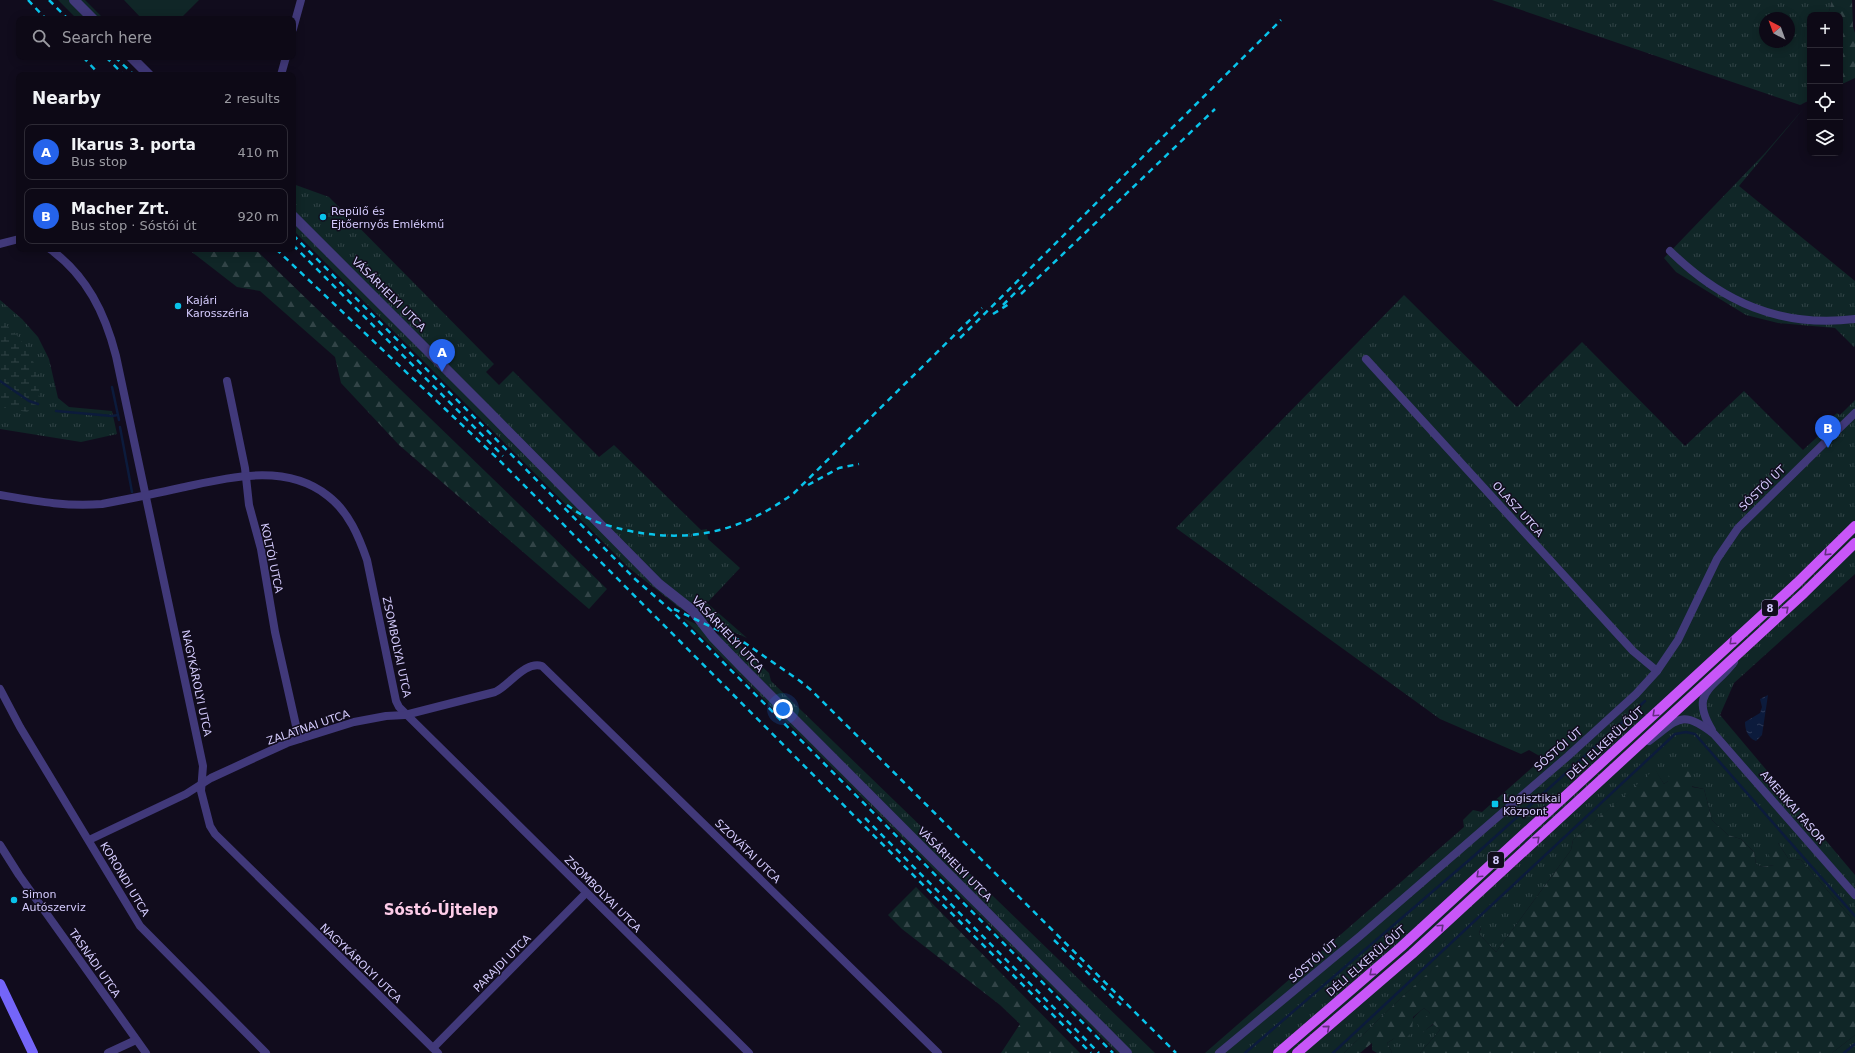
<!DOCTYPE html>
<html lang="en">
<head>
<meta charset="utf-8">
<style>
	:root { --surface:#0d0916; --page:#16121f; --text:#f1f3f6; --muted:#9a9aa1; --line:#2d2a35; --accent:#2563eb }
	body { margin:0; font-family:"DejaVu Sans",sans-serif; background:var(--page); color:var(--text) }
	.controls { position:absolute; right:12px; top:12px; display:grid; overflow:hidden; border-radius:8px; box-shadow:0 2px 10px #0003 }
	.controls button { width:36px; height:36px; display:grid; place-items:center; padding:0; border:0; border-bottom:1px solid var(--line); background:var(--surface); color:var(--text); font:20px sans-serif }
	.compass { position:absolute; left:1759px; top:12px; width:36px; height:36px; border-radius:50%; background:var(--surface); box-shadow:0 2px 10px #0003; rotate:319deg }
	.you { position:absolute; left:783px; top:709px; width:14px; height:14px; margin:-10px; border:3px solid #fff; border-radius:50%; background:#1a73e8; box-shadow:0 0 0 6px #1a73e833 }
	.badge { display:grid; place-items:center; width:26px; height:26px; border-radius:50%; background:var(--accent); color:#fff; font-size:13px; font-weight:700 }
	.pin { position:absolute; translate:-50% -33px; filter:drop-shadow(0 1px 2px #0008) }
	.pin::after { content:''; position:absolute; top:21px; width:14px; height:12px; background:inherit; clip-path:polygon(0 0,100% 0,50% 100%) }
	.list { margin:0; padding:0; list-style:none }
	h2 { display:flex; justify-content:space-between; align-items:center; height:52px; margin:0; padding:0 16px; font-size:17px }
	h2 small { font-size:13px; font-weight:400; color:var(--muted) }
	.list li { display:grid; grid-template-columns:26px 1fr auto; gap:12px; align-items:center; box-sizing:border-box; height:56px; margin:0 8px 8px; padding:0 8px; border:1px solid var(--line); border-radius:8px }
	.list b { display:block; font-size:15px; white-space:nowrap }
	.list p { margin:0; font-size:13px; white-space:nowrap; color:var(--muted) }
	.list em { font-size:13px; font-style:normal; color:var(--muted) }
	.icon { flex:none; width:22px; height:22px; fill:none; stroke:currentColor; stroke-width:2; stroke-linecap:round; stroke-linejoin:round }
	.map { position:relative; flex:none; width:1855px; height:1053px; overflow:hidden }
	.search { position:absolute; background:var(--surface); box-shadow:0 2px 10px #0003; left:16px; top:16px; width:280px; height:44px; display:flex; align-items:center; gap:10px; box-sizing:border-box; padding:0 14px; border-radius:8px; color:var(--muted); font-size:15px }
	.panel { position:absolute; background:var(--surface); box-shadow:0 2px 10px #0003; left:16px; top:72px; width:280px; height:180px; border-radius:8px }
	.map>svg:first-child { display:block }
	.grass { fill:url(#grass-tufts); fill-rule:evenodd }
	.forest { fill:url(#forest-firs) }
	.wetland { fill:url(#wetland-marsh) }
	.garden { fill:#102627 }
	.water { fill:url(#water-ripples) }
	.lines { fill:none; stroke-linecap:round; stroke-linejoin:round }
	.stream { stroke:#0c1b3c; stroke-width:2.5 }
	.minor { stroke:#41397a; stroke-width:8 }
	.tertiary { stroke:#41397a; stroke-width:10 }
	.secondary { stroke:#7465f9; stroke-width:10 }
	.primary { stroke:#c856f8; stroke-width:10 }
	.rail { stroke:#09c3ea; stroke-width:2.5; stroke-dasharray:6 5; stroke-linecap:butt }
	.oneway { stroke:#632d80 }
	.poi-dot { fill:#09c3ea; stroke:#110c1d; stroke-width:1.5 }
	.labels { text-anchor:middle; stroke-width:3; stroke-linejoin:round; paint-order:stroke }
	.shield { fill:#110c1d; stroke:#9a92ba; stroke-width:1 }
	.shield-label { font-size:10px; font-weight:bold; fill:#d4cbfd }
	.poi-label { font-size:11px; fill:#d4cbfd; stroke:#110c1d; text-anchor:start }
	.street-label { font-size:11px; fill:#d4cbfd; stroke:#110c1d }
	.district-label { font-size:15px; font-weight:bold; fill:#fdcce8; stroke:#110c1d }
</style>
</head>
<body>
<div class="map">
<svg width="1855" height="1053" viewBox="0 0 1855 1053">
	<defs>
		<pattern id="grass-tufts" width="24" height="20" patternUnits="userSpaceOnUse"><rect width="24" height="20" fill="#102627"/><path d="M3 7l-1-3M5 7V3M7 7l1-3M15 17l-1-3M17 17v-4M19 17l1-3" fill="none" stroke="#324447"/></pattern>
		<pattern id="forest-firs" width="22" height="20" patternUnits="userSpaceOnUse"><rect width="22" height="20" fill="#102627"/><path d="M5 1l3.5 6h-7zM16 11l3.5 6h-7z" fill="#324447"/></pattern>
		<pattern id="wetland-marsh" width="20" height="14" patternUnits="userSpaceOnUse"><rect width="20" height="14" fill="#102627"/><path d="M1 5h8M5 5V1M11 12h8M15 12V8" fill="none" stroke="#324447"/></pattern>
		<pattern id="water-ripples" width="26" height="14" patternUnits="userSpaceOnUse"><rect width="26" height="14" fill="#0c1b3c"/><path d="M2 4q2-2 4 0t4 0M15 11q2-2 4 0t4 0" fill="none" stroke="#2e3b59"/></pattern>
	</defs>
	<rect width="100%" height="100%" fill="#110c1d"/>
	<g class="grass">
		<polygon points="58,0 85,0 104,19 77,19"/>
		<path d="M1492,0H1832L1828,15H1810V100L1800,105ZM1765,18H1789V42H1765Z"/>
		<polygon points="1804,108 1739,186 1855,281 1855,345 1854,347 1835,328 1778,323 1746,315 1676,272 1664,258 1765,153"/>
		<polygon points="293,184 329,197 494,364 486,372 499,385 513,371 599,457 614,445 701,530 707,529 708,539 740,568 707,603 747,638 681,609 629,568 293,230"/>
		<polygon points="1404,295 1517,407 1582,342 1685,446 1744,391 1803,450 1827,428 1824,425 1837,413 1840,415 1855,400 1855,574 1734,683 1720,715 1855,875 1855,922 1801,860 1788,858 1778,843 1774,865 1762,867 1756,864 1754,852 1741,839 1728,835 1712,820 1704,789 1668,781 1664,784 1655,770 1573,840 1571,850 1496,952 1479,934 1481,928 1404,995 1344,1053 1205,1053 1464,827 1463,820 1473,810 1482,812 1543,758 1529,750 1521,754 1440,719 1176,528"/>
		<polygon points="0,300 22,319 38,337 49,359 58,398 69,407 112,411 117,434 81,442 0,429"/>
		<polygon points="683,618 737,643 769,673 771,681 1155,1053 1117,1053"/>
		<path d="M1424,1008L1430,1013L1421,1033L1434,1024L1440,1030L1420,1053H1391L1392,1052L1387,1043C1402,1035 1411,1018 1424,1008Z"/>
		<polygon points="1855,1035 1855,1053 1832,1053"/>
	</g>
	<g class="forest">
		<polygon points="1832,0 1852,0 1853,27 1855,33 1855,78 1840,85 1840,15 1828,15"/>
		<polygon points="188,249 255,249 607,589 589,609 399,445 341,383 335,357 260,291 237,287"/>
		<polygon points="1670,767 1691,772 1692,787 1704,789 1712,820 1728,835 1741,839 1754,852 1756,864 1762,867 1774,865 1766,850 1773,843 1778,843 1788,858 1801,860 1855,922 1855,1035 1832,1053 1420,1053 1440,1030 1433,1024 1421,1034 1418,1024 1430,1013 1424,1008 1413,1017 1412,1032 1404,1040 1395,1038 1387,1043 1392,1052 1391,1053 1377,1053 1372,1050 1372,1043 1360,1053 1344,1053 1404,995 1481,926 1479,934 1496,952 1571,850 1573,840 1655,769 1664,784 1668,781"/>
		<polygon points="916,887 1080,1053 1001,1053 1020,1024 1000,1005 902,929 888,915"/>
	</g>
	<path class="wetland" d="M0,320C20,334 37,360 40,385C40,391 38,398 38,404L27,412L0,407Z"/>
	<polygon class="garden" points="124,0 199,0 180,19 142,19"/>
	<path class="water" d="M1768,695L1762,735L1756,741C1748,738 1745,730 1745,722L1760,713L1762,707L1760,699Z"/>
	<g class="lines">
		<g class="stream">
			<polyline points="0,381 29,401 38,404"/>
			<polyline points="112,387 119,420"/>
			<polyline points="56,411 112,416 118,415"/>
			<polyline points="120,427 132,492"/>
			<polyline points="1618,726 1645,701"/>
			<polyline points="1245,1053 1475,855 1618,726 1621,730"/>
			<polyline points="1333,1053 1675,734 1686,732 1695,734 1855,916"/>
			<polyline points="1844,1053 1855,1044"/>
		</g>
		<g class="minor">
			<polyline points="293,29 301,0"/>
			<polyline points="281,75 286,57"/>
			<polyline points="0,244 19,239"/>
			<path d="M50,249C87,276 105,313 116,356L203,766L201,791L210,826L215,834L438,1053"/>
			<path d="M1670,251C1722,302 1780,328 1855,319"/>
			<polyline points="1366,359 1633,651 1657,671"/>
			<polyline points="227,381 245,468 249,505 261,549 275,632 299,739"/>
			<path d="M0,495C35,501 66,507 102,504C128,499 154,494 180,488C228,478 285,462 328,496C349,512 359,537 367,560L396,701L399,707L749,1053"/>
			<polyline points="0,689 20,727 140,926 266,1053"/>
			<path d="M1712,730C1689,692 1713,690 1734,662"/>
			<path d="M1649,741C1678,720 1681,708 1714,734L1855,895"/>
			<path d="M89,840L186,794L211,778L287,743L354,722L386,716L405,715L495,692C510,685 524,661 542,666L938,1053"/>
			<polyline points="0,845 19,875 146,1053"/>
			<polyline points="433,1048 586,893"/>
			<polyline points="108,1053 136,1040"/>
			<polyline points="1219,1053 1360,936 1568,756 1636,694 1657,671 1678,640 1717,559 1738,528 1855,413"/>
		</g>
		<g class="tertiary">
			<polyline points="74,0 93,19"/>
			<polyline points="131,57 149,75"/>
			<polyline points="293,216 487,410 659,584 692,610 713,637 741,666 1127,1053"/>
		</g>
		<polyline class="secondary" points="0,984 33,1053"/>
		<g class="primary">
			<polyline points="1278,1053 1401,947 1797,583 1855,526"/>
			<polyline points="1297,1053 1412,954 1804,593 1855,543"/>
		</g>
		<g class="rail">
			<polyline points="28,0 46,19"/>
			<polyline points="49,0 68,19"/>
			<polyline points="83,57 100,75"/>
			<polyline points="106,57 124,75"/>
			<polyline points="115,57 134,75"/>
			<polyline points="293,235 635,579 674,613 1113,1053"/>
			<polyline points="293,245 503,456"/>
			<polyline points="276,249 497,458 1091,1053"/>
			<polyline points="1021,294 1215,109"/>
			<polyline points="1003,305 1024,284"/>
			<polyline points="993,314 1009,304"/>
			<polyline points="960,338 1281,20"/>
			<polyline points="808,485 839,468 859,464"/>
			<path d="M567,505C587,520 601,524 625,530C689,544 741,532 794,493L982,308"/>
			<polyline points="674,609 745,643 800,681 811,690 1176,1053"/>
			<polyline points="865,818 1099,1053"/>
			<polyline points="1054,940 1121,1005"/>
		</g>
	</g>
	<defs><path id="oneway-chevron" d="M-2-3.5L2.5 0L-2 3.5" fill="none" stroke-width="1.6" stroke-linecap="round" stroke-linejoin="round"/></defs>
	<g class="oneway">
		<use href="#oneway-chevron" transform="translate(1827 553) rotate(136)"/>
		<use href="#oneway-chevron" transform="translate(1786 609) rotate(-42)"/>
		<use href="#oneway-chevron" transform="translate(1732 642) rotate(137)"/>
		<use href="#oneway-chevron" transform="translate(1655 714) rotate(137)"/>
		<use href="#oneway-chevron" transform="translate(1537 839) rotate(-43)"/>
		<use href="#oneway-chevron" transform="translate(1479 875) rotate(137)"/>
		<use href="#oneway-chevron" transform="translate(1441 927) rotate(-43)"/>
		<use href="#oneway-chevron" transform="translate(1372 973) rotate(139)"/>
		<use href="#oneway-chevron" transform="translate(1327 1028) rotate(-40)"/>
	</g>
	<g class="poi-dot">
		<circle cx="323" cy="217" r="4"/>
		<circle cx="178" cy="306" r="4"/>
		<rect x="1491" y="800" width="8" height="8" rx="2"/>
		<circle cx="14" cy="900" r="4"/>
	</g>
	<g class="labels">
		<g class="shield">
			<rect x="1762" y="600" width="16" height="16" rx="3"/>
			<rect x="1488" y="852" width="16" height="16" rx="3"/>
		</g>
		<g class="shield-label">
			<text x="1770" y="612">8</text>
			<text x="1496" y="864">8</text>
		</g>
		<g class="poi-label">
			<text x="331" y="215">Repülő és<tspan x="331" dy="13">Ejtőernyős Emlékmű</tspan></text>
			<text x="186" y="304">Kajári<tspan x="186" dy="13">Karosszéria</tspan></text>
			<text x="1503" y="802">Logisztikai<tspan x="1503" dy="13">Központ</tspan></text>
			<text x="22" y="898">Simon<tspan x="22" dy="13">Autószerviz</tspan></text>
		</g>
		<g class="street-label">
			<text transform="translate(389 294) rotate(45)" y="4">VÁSÁRHELYI UTCA</text>
			<text transform="translate(1762 488) rotate(-44)" y="4">SÓSTÓI ÚT</text>
			<text transform="translate(1518 509) rotate(48)" y="4">OLASZ UTCA</text>
			<text transform="translate(272 558) rotate(78)" y="4">KOLTÓI UTCA</text>
			<text transform="translate(728 634) rotate(47)" y="4">VÁSÁRHELYI UTCA</text>
			<text transform="translate(397 647) rotate(78)" y="4">ZSOMBOLYAI UTCA</text>
			<text transform="translate(197 683) rotate(78)" y="4">NAGYKÁROLYI UTCA</text>
			<text transform="translate(308 727) rotate(-19)" y="4">ZALATNAI UTCA</text>
			<text transform="translate(1605 743) rotate(-43)" y="4">DÉLI ELKERÜLŐÚT</text>
			<text transform="translate(1558 749) rotate(-41)" y="4">SÓSTÓI ÚT</text>
			<text transform="translate(1793 807) rotate(49)" y="4">AMERIKAI FASOR</text>
			<text transform="translate(748 851) rotate(44)" y="4">SZOVÁTAI UTCA</text>
			<text transform="translate(955 864) rotate(45)" y="4">VÁSÁRHELYI UTCA</text>
			<text transform="translate(125 879) rotate(59)" y="4">KORONDI UTCA</text>
			<text transform="translate(603 894) rotate(45)" y="4">ZSOMBOLYAI UTCA</text>
			<text transform="translate(1313 961) rotate(-40)" y="4">SÓSTÓI ÚT</text>
			<text transform="translate(1366 961) rotate(-41)" y="4">DÉLI ELKERÜLŐÚT</text>
			<text transform="translate(95 963) rotate(55)" y="4">TASNÁDI UTCA</text>
			<text transform="translate(361 963) rotate(44)" y="4">NAGYKÁROLYI UTCA</text>
			<text transform="translate(502 963) rotate(-45)" y="4">PARAJDI UTCA</text>
		</g>
		<g class="district-label">
			<text x="441" y="915">Sóstó-Újtelep</text>
		</g>
	</g>
</svg>
<div class="controls">
<button>+</button>
<button>−</button>
<button><svg class="icon" aria-label="locate" viewBox="0 0 24 24"><circle cx="12" cy="12" r="6"/><path d="M12 2v4M12 18v4M2 12h4M18 12h4"/></svg></button>
<button><svg class="icon" aria-label="layers" viewBox="0 0 24 24"><path d="M12 4l9 5-9 5-9-5zM3 14l9 5 9-5"/></svg></button>
</div>
<svg class="compass" viewBox="-18 -18 36 36"><path d="M0-13l5 13h-10z" fill="#e53935"/><path d="M0 13l5-13h-10z" fill="#9a9aa1"/></svg>
<div class="you"></div>
<div class="pin badge" style="left:442px;top:372px">A</div>
<div class="pin badge" style="left:1828px;top:448px">B</div>
<div class="search"><svg class="icon" aria-label="search" viewBox="0 0 24 24"><circle cx="10" cy="10" r="6"/><path d="M15 15l6 6"/></svg>Search here</div>
<section class="panel">
<h2>Nearby<small>2 results</small></h2>
<ul class="list">
<li><span class="badge">A</span><div><b>Ikarus 3. porta</b><p>Bus stop</p></div><em>410 m</em></li>
<li><span class="badge">B</span><div><b>Macher Zrt.</b><p>Bus stop · Sóstói út</p></div><em>920 m</em></li>
</ul>
</section>
</div>
</body>
</html>
